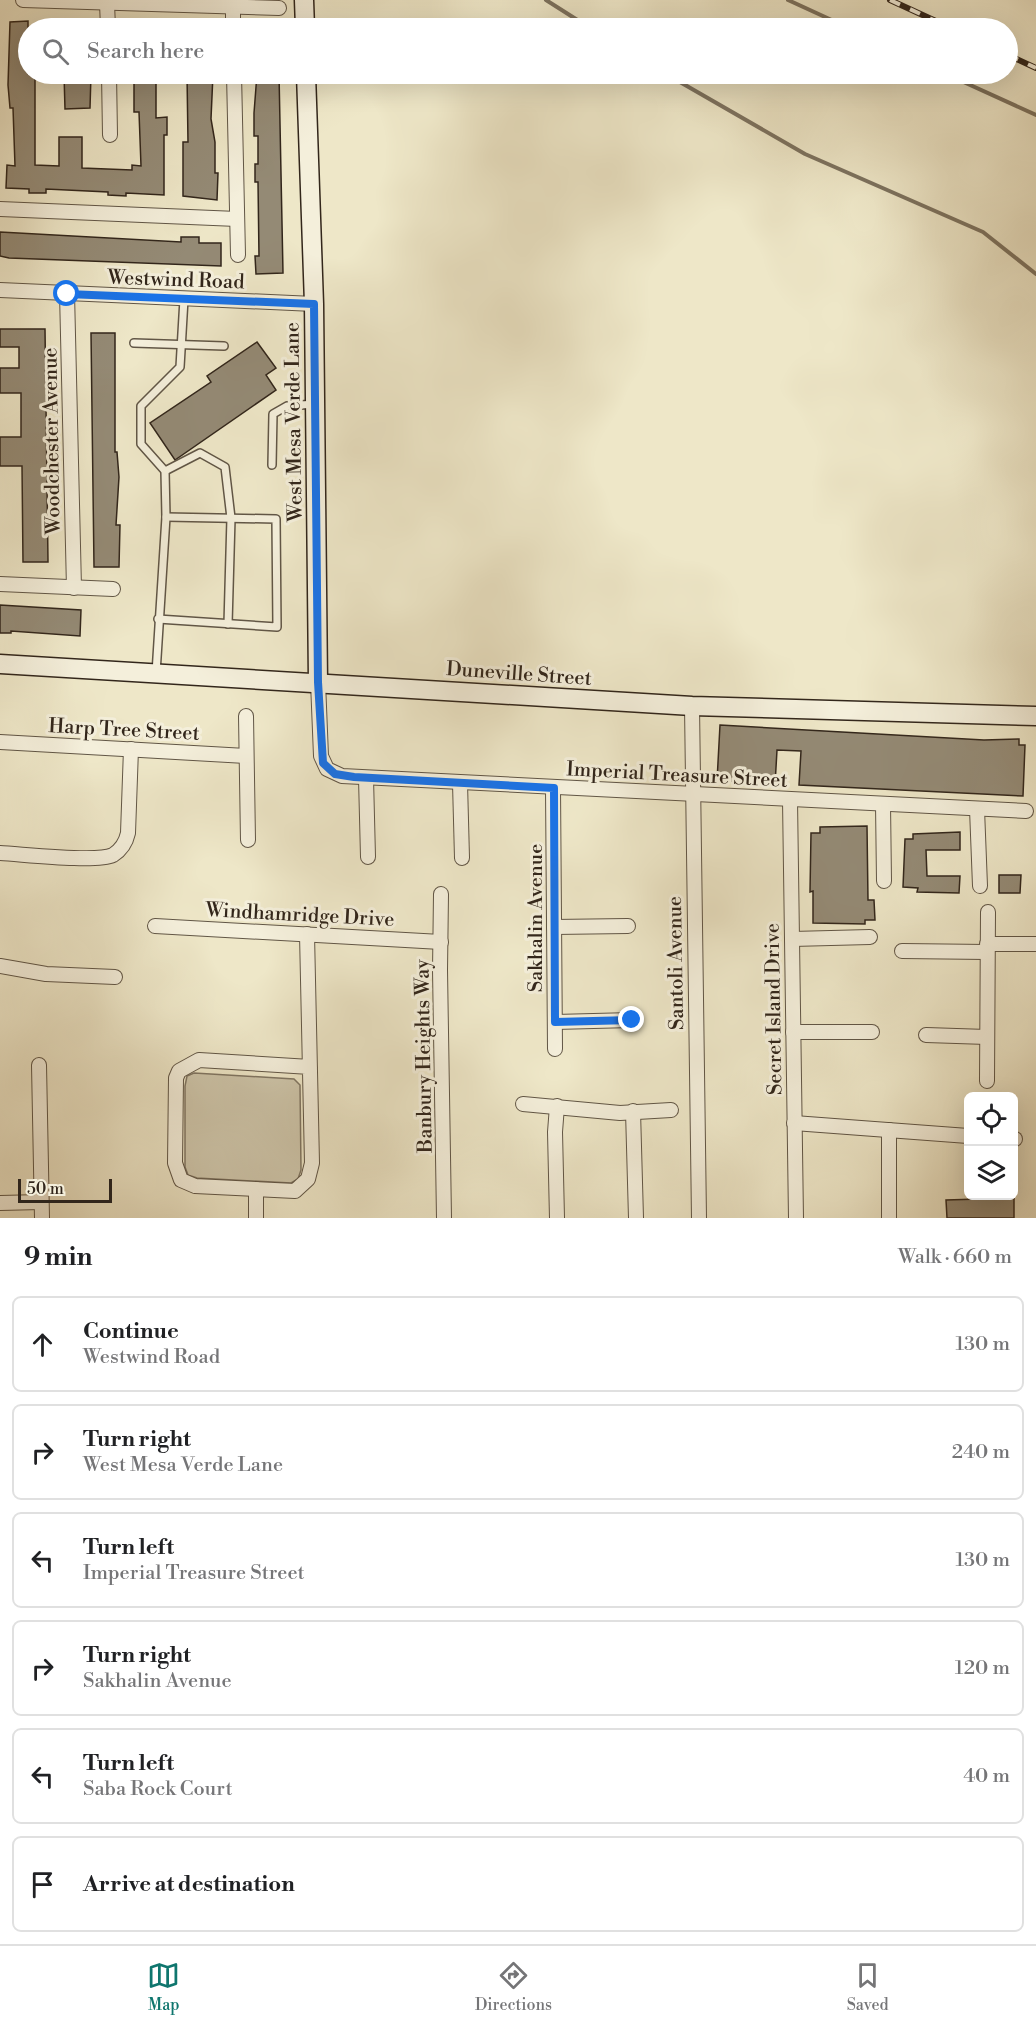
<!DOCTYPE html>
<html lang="en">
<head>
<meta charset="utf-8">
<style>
	:root { --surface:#fff; --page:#f6f6f6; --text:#202124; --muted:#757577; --line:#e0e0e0; --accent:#0f766e }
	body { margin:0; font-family:"Libre Bodoni",serif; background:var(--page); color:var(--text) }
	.controls { position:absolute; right:18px; bottom:18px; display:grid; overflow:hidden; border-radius:9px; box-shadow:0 6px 24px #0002 }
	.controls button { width:54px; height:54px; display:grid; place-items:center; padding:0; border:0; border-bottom:2px solid var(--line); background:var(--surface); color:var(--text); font:30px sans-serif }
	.scale { position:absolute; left:18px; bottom:15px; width:94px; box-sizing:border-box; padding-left:6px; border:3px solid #32261b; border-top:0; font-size:16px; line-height:21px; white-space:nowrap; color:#32261b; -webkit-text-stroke:4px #f4efdb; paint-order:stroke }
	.stop { position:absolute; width:18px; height:18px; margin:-14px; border:4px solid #1a73e8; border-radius:50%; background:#fff }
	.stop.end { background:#1a73e8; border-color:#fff; box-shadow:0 2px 6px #0008 }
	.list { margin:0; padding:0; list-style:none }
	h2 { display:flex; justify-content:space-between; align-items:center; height:78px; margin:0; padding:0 24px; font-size:26px }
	h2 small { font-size:20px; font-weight:400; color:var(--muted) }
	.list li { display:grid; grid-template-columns:39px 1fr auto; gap:18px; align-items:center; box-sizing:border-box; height:96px; margin:0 12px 12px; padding:0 12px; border:2px solid var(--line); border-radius:9px }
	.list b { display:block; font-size:22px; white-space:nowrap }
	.list p { margin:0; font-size:20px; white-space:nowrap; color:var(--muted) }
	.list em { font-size:20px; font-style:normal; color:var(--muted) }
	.icon { flex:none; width:33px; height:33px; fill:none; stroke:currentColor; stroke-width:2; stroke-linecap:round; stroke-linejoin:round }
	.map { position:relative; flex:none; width:1036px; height:1218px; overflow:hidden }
	.search { position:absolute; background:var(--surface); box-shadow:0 6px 24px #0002; left:18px; right:18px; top:18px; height:66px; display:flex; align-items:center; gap:15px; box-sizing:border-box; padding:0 21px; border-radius:33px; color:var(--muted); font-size:22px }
	.sheet { height:726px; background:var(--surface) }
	nav { display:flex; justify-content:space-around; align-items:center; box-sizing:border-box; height:84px; border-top:2px solid var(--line); background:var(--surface); font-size:16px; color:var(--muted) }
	nav a { display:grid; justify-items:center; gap:3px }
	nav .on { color:var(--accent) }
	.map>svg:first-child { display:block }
	.green { fill:#cec6ab; stroke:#807663; stroke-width:1.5 }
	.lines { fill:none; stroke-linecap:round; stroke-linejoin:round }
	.stream { stroke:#7c725f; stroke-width:4 }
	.building { fill:#948a75; stroke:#32261b; stroke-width:1.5 }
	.lane-casing { stroke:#615646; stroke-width:10 }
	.street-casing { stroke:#615646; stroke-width:16 }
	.secondary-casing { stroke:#32261b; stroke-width:21 }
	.lane { stroke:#f4efdb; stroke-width:7 }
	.street { stroke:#f4efdb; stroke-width:14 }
	.secondary { stroke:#f4efdb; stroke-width:18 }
	.rail-casing { stroke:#32261b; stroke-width:6 }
	.rail { stroke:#f4efdb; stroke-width:4; stroke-dasharray:11; stroke-linecap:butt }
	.route { stroke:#1a73e8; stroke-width:8 }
	.labels { text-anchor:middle; stroke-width:6; stroke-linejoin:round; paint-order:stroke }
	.street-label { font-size:20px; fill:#32261b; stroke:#f4efdb }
</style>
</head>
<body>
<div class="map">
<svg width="1036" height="1218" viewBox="0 0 1036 1218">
	<rect width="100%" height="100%" fill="#eee7c8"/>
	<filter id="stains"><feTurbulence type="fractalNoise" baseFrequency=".00333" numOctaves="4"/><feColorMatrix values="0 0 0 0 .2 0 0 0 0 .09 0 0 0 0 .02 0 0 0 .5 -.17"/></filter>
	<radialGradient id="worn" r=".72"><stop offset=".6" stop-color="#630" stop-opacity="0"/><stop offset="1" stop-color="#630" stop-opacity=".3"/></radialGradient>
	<polygon class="green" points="194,1073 294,1079 300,1085 301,1170 298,1179 291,1183 197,1178 188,1175 185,1167 185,1086 187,1076"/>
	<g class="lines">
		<g class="stream">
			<polyline points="546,0 590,28"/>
			<polyline points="788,0 849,28"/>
			<polyline points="666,74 805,154 983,232 1036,274"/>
			<polyline points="946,74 1036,115"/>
		</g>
	</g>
	<g class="building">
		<polygon points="28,21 28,74 35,74 35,165 59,166 59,137 82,137 82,168 132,170 132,165 141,166 139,112 134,112 134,74 156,74 156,118 167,117 167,135 164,135 164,195 126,193 126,196 108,195 108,192 46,189 46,193 29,193 29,189 6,188 7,165 15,166 13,108 10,108 8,85 10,22"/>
		<polygon points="64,74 91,74 90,108 65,109"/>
		<polygon points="187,74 213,74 211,119 215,142 215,173 218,173 217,200 183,196 183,142 188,142"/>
		<polygon points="257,74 279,74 283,273 256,274 255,256 259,256 258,182 255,182 255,164 258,164 258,136 254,136 254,113"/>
		<polygon points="0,232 181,242 181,237 199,237 199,243 221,243 221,266 9,258 0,256"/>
		<polygon points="0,329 45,329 48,562 23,562 22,466 0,466 0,437 21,437 21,393 0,393 0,368 19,368 19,347 0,347"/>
		<polygon points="91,333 115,333 115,452 117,452 119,477 116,525 120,525 119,567 94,567"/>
		<polygon points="257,342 276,368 266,375 276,390 175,460 150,423 211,382 207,376"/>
		<polygon points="0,605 81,610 80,636 11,631 11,633 0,633"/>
		<polygon points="720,725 984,740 1019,739 1019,745 1025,745 1023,796 799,785 801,751 777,750 775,785 764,785 764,782 717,781"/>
		<polygon points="867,826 868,900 874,900 875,920 865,920 865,924 813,923 813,891 810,892 811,833 820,833 820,827"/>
		<polygon points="960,832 960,850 926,850 927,876 960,876 959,893 917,892 918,888 903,887 905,839 913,839 913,834"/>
		<polygon points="999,875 1021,875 1020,893 999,893"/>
		<polygon points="1014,1198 1014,1218 947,1218 946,1200"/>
	</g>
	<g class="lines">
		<defs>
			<g id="lane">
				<polyline points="134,343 224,346"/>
				<polyline points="272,465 273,414 287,406 315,404"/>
				<polyline points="165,471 200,453 225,467 231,518 228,624"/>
				<polyline points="158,619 277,627 276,519 166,517"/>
				<polyline points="156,673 166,517 165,471 141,444 141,406 180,367 184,299"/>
			</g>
			<g id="street">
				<polyline points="23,0 279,8"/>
				<polyline points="107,3 108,28"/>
				<polyline points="233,7 233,28"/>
				<polyline points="109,74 110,135"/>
				<polyline points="234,74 238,255"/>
				<polyline points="0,209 237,219"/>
				<polyline points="0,290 314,304"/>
				<polyline points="67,293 74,588"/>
				<polyline points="0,584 113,589"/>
				<polyline points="318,682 321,756 327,769 342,776 1026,811"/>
				<polyline points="692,706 699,1218"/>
				<polyline points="246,716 248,840"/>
				<polyline points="0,742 246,756"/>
				<polyline points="366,778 368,857"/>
				<polyline points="460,783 462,858"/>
				<polyline points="553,788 555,1049"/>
				<polyline points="790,800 796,1218"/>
				<polyline points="883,804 884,881"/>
				<polyline points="977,809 980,886"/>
				<path d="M0,853C22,854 96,863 113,855C121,850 126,842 128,833L131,749"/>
				<polyline points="441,894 440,970 444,1218"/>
				<polyline points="155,926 441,942"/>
				<polyline points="554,927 628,926"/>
				<polyline points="307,934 312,1163 308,1179 295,1191 195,1186 181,1180 175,1163 176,1078 179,1071 199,1060 310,1067"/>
				<polyline points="792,939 870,937"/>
				<polyline points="987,944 1036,944"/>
				<polyline points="902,951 987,952"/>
				<polyline points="0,966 46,974 115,977"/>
				<polyline points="555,1022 632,1020"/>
				<polyline points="793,1032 872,1032"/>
				<polyline points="926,1035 987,1037"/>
				<polyline points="39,1065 42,1218"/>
				<polyline points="987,1081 988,912"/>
				<polyline points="523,1104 620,1113 671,1110"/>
				<polyline points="633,1111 636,1218"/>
				<polyline points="794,1123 968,1136"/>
				<polyline points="889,1130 889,1218"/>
				<polyline points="1014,1139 1015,1139"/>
				<polyline points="256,1189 256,1218"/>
				<polyline points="0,1203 41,1202"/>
				<polyline points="557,1218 555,1132 557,1106"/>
			</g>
			<g id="secondary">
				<polyline points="304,0 305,28"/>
				<polyline points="306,74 314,304 318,682"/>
				<polyline points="0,664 692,706 1036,716"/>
			</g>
		</defs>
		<use href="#lane" class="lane-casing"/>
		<use href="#street" class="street-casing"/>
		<use href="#secondary" class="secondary-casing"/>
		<use href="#lane" class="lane"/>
		<use href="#street" class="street"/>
		<use href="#secondary" class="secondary"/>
		<defs>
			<g id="rail">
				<polyline points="890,0 951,28"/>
				<polyline points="1008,55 1036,68"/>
			</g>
		</defs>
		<use href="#rail" class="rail-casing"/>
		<use href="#rail" class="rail"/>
	</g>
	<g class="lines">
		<polyline class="route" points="67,294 314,304 318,682 323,763 335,774 354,777 554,788 555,1022 632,1020"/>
	</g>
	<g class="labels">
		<g class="street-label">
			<text transform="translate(176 279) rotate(2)" y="7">Westwind Road</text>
			<text transform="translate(293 422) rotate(-91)" y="7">West Mesa Verde Lane</text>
			<text transform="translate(51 441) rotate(-91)" y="7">Woodchester Avenue</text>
			<text transform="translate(519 673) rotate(4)" y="7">Duneville Street</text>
			<text transform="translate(124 729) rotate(3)" y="7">Harp Tree Street</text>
			<text transform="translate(677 774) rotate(3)" y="7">Imperial Treasure Street</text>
			<text transform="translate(300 914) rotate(3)" y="7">Windhamridge Drive</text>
			<text transform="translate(535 918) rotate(-90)" y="7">Sakhalin Avenue</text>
			<text transform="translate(675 963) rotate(-91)" y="7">Santoli Avenue</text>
			<text transform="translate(773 1009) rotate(-91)" y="7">Secret Island Drive</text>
			<text transform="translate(423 1056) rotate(-91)" y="7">Banbury Heights Way</text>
		</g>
	</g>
	<rect width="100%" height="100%" filter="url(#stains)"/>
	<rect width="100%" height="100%" fill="url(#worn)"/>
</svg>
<div class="controls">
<button><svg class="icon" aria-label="locate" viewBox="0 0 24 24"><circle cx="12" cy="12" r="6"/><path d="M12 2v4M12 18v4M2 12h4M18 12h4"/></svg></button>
<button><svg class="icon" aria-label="layers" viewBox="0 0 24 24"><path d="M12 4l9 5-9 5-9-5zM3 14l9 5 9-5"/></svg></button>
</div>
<div class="scale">50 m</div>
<div class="stop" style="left:67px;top:294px"></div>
<div class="stop end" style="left:632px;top:1020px"></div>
<div class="search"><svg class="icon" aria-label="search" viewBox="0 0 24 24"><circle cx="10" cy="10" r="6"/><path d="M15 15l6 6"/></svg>Search here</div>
</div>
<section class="sheet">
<h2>9 min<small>Walk · 660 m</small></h2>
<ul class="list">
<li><svg class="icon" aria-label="ahead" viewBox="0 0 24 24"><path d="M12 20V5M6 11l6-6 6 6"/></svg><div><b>Continue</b><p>Westwind Road</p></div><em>130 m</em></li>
<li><svg class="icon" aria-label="right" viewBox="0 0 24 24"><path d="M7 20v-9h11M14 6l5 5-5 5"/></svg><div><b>Turn right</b><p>West Mesa Verde Lane</p></div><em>240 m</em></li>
<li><svg class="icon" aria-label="left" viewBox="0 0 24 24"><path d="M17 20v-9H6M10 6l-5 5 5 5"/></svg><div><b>Turn left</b><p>Imperial Treasure Street</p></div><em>130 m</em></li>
<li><svg class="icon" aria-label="right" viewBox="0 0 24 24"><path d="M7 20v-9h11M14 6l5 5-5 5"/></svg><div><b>Turn right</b><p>Sakhalin Avenue</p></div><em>120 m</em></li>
<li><svg class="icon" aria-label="left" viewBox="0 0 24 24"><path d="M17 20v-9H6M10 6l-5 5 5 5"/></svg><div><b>Turn left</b><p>Saba Rock Court</p></div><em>40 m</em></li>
<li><svg class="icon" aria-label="arrive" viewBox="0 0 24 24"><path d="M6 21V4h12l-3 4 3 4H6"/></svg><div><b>Arrive at destination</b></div></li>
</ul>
</section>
<nav>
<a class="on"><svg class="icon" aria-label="map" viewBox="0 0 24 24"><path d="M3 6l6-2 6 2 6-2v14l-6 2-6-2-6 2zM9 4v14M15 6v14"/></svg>Map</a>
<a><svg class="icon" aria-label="directions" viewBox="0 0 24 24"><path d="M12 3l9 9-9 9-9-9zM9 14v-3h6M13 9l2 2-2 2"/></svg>Directions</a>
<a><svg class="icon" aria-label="saved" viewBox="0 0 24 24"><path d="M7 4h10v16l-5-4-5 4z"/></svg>Saved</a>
</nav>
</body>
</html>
